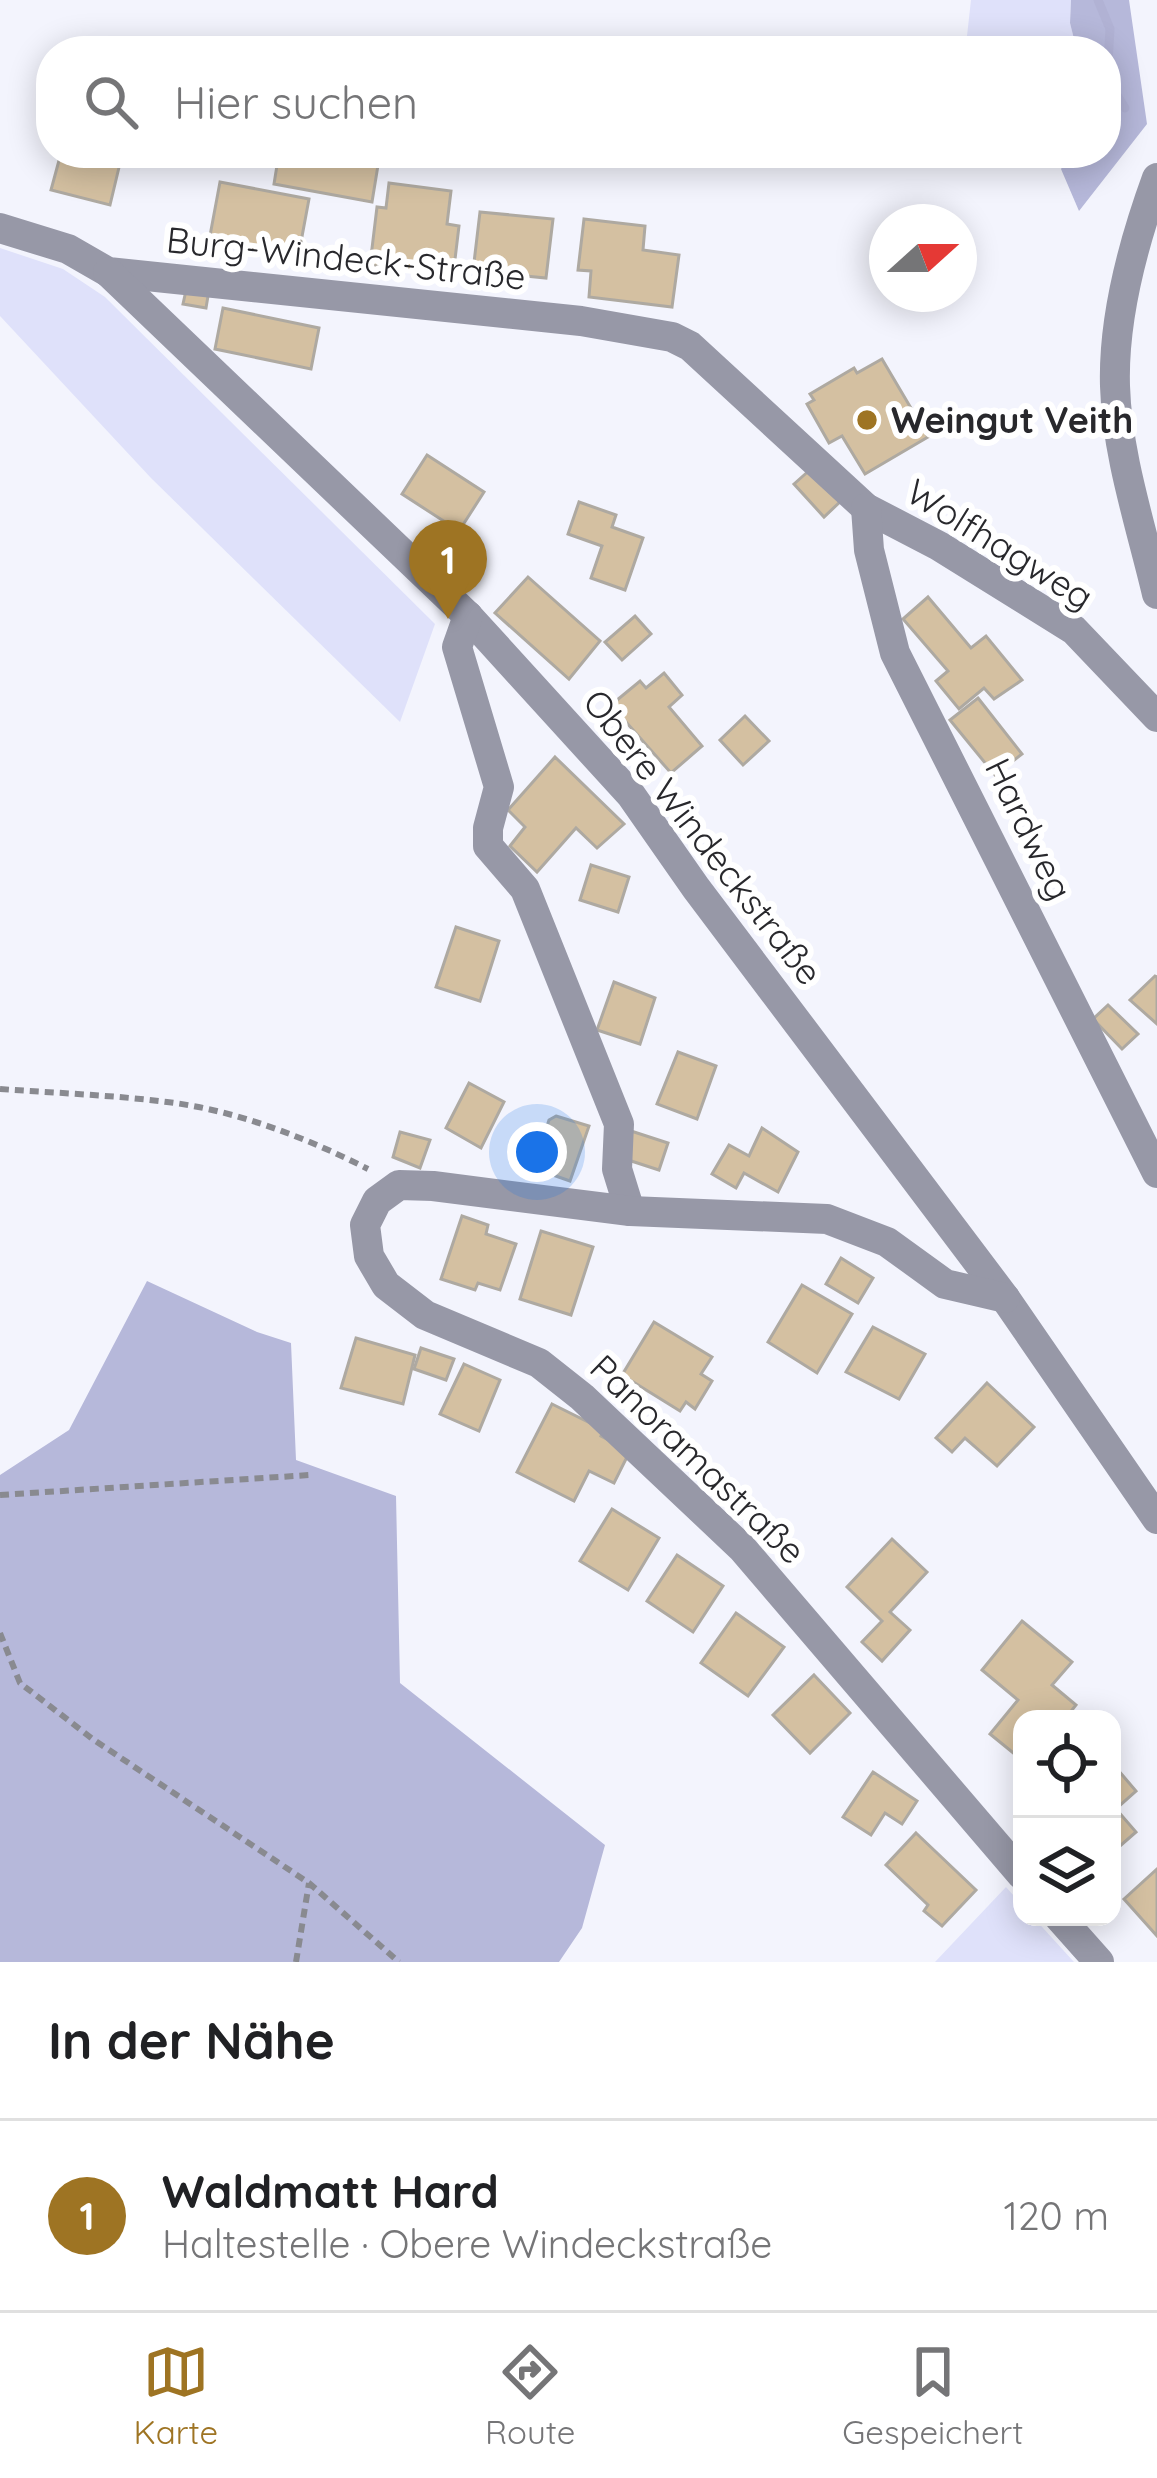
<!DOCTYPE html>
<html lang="de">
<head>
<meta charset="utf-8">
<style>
	:root { --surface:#fff; --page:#f2f2f2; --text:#202124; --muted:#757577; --line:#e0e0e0; --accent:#9e7423 }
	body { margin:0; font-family:Quicksand,sans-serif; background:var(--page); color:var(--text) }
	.controls { position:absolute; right:36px; bottom:36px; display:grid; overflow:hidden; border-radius:24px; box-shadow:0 6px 30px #0003 }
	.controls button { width:108px; height:108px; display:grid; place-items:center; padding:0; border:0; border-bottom:3px solid var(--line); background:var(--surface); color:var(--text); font:60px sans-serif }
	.compass { position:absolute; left:869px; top:204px; width:108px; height:108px; border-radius:50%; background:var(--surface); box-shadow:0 6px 30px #0003; rotate:69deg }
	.you { position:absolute; left:537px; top:1152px; width:42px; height:42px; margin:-30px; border:9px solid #fff; border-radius:50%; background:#1a73e8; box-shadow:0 0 0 18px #1a73e833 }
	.badge { display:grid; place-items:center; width:78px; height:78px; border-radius:50%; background:var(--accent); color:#fff; font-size:39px; font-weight:700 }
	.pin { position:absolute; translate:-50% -99px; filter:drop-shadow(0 3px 6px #0008) }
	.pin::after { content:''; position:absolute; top:63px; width:42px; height:36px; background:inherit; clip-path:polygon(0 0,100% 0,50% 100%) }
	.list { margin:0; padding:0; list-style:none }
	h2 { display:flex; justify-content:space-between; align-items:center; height:156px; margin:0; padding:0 48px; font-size:51px }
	h2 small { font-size:39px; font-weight:400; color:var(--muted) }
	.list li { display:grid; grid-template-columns:78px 1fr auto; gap:36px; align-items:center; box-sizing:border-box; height:192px; padding:0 48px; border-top:3px solid var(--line) }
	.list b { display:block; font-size:45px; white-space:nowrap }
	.list p { margin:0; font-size:39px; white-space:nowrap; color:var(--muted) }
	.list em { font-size:39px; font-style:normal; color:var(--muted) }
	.icon { flex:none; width:66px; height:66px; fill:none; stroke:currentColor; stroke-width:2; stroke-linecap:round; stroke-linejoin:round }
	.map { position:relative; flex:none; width:1157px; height:1962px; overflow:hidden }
	.search { position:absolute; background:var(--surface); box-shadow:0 6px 30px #0003; left:36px; right:36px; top:36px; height:132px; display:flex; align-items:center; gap:30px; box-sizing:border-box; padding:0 42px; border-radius:48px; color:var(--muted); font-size:45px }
	.sheet { height:348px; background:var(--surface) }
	nav { display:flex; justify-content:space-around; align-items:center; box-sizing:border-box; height:168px; border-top:3px solid var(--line); background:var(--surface); font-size:33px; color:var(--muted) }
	nav a { display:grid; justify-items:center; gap:6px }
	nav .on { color:var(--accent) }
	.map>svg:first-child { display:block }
	.green { fill:#dfe1fa }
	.forest { fill:#b6b8da }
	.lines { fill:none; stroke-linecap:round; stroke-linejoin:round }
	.stream { stroke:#b1b2d4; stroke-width:9 }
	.building { fill:#d4c0a1; stroke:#aea9a1; stroke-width:3 }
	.path { stroke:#898a90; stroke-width:6; stroke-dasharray:9 6; stroke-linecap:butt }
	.minor { stroke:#9798a7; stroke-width:30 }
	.poi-dot { fill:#9e7423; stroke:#fff; stroke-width:4.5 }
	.labels { text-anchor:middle; stroke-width:12; stroke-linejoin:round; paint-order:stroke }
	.street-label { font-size:36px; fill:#28282c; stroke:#fff }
	.poi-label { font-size:36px; font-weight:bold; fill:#28282c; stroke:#fff; text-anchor:start }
</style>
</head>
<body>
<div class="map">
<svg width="1157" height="1962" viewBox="0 0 1157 1962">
	<rect width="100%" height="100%" fill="#f3f4fd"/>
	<g class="green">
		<polygon points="971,0 1071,0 1070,23 1077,51 978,51 967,36"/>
		<polygon points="0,248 63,269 105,297 435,624 400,722 151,478 0,316"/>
		<polygon points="1006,1887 1022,1905 1022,1917 1033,1917 1074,1962 935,1962"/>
	</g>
	<g class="forest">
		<polygon points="1071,0 1129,0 1147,124 1079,211 1061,169 1071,153 1106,153 1106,51 1077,51 1070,23"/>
		<polygon points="147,1281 257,1332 291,1343 296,1460 396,1496 400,1683 605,1845 582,1928 559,1962 0,1962 0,1475 69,1430"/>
	</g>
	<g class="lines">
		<polyline class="stream" points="1098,0 1110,29 1107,79 1125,108"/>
	</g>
	<g class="building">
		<polygon points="61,153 93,153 121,159 110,205 51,190"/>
		<polygon points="279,153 380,153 372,202 274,184"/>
		<polygon points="220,182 309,199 298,258 209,241"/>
		<polygon points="389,183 451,191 447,224 459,226 453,276 370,265 377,207 386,208"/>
		<polygon points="480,212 553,219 546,278 473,271"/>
		<polygon points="584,219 645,226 643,250 679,255 672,307 589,297 591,271 578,270"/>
		<polygon points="187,286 209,290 206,308 183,304"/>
		<polygon points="223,308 319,328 311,369 215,349"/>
		<polygon points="882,359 928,437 865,474 842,436 829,443 807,404 814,400 810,394 854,368 857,373"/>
		<polygon points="427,455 484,492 459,531 402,494"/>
		<polygon points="812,468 842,500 824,517 794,484"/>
		<polygon points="579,502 616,515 612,527 643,538 625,590 591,578 602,546 568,534"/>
		<polygon points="528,577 600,641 569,679 495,613"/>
		<polygon points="928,597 971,648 986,636 1022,680 994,699 984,688 959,709 936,681 948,671 903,619"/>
		<polygon points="635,616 651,634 622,660 605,642"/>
		<polygon points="664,673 682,695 669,707 702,746 671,773 611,705 640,681 646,688"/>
		<polygon points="978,698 1022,754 995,775 950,720"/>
		<polygon points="745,716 769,741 743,765 720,740"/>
		<polygon points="555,757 624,824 597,848 576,828 537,872 510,846 525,827 508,810"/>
		<polygon points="591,865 629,877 618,912 580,900"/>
		<polygon points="456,927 499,941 480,1001 436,987"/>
		<polygon points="1155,976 1157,977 1157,1024 1130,1000"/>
		<polygon points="614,982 655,998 640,1044 597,1030"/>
		<polygon points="1108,1005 1138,1034 1122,1049 1093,1019"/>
		<polygon points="678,1052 716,1066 697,1119 657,1104"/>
		<polygon points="469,1083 504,1102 481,1148 446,1128"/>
		<polygon points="556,1116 589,1126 570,1181 533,1168 549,1120"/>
		<polygon points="762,1128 798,1152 778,1192 744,1173 736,1188 712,1174 729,1145 749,1156"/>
		<polygon points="631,1131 668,1143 659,1170 622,1158"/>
		<polygon points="400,1132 430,1140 420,1168 393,1157"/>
		<polygon points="462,1216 488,1225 486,1234 516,1244 500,1290 478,1283 475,1290 441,1279"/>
		<polygon points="541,1231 593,1247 571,1315 520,1299"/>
		<polygon points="841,1258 873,1278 858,1303 826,1284"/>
		<polygon points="802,1285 852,1314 817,1373 768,1342"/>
		<polygon points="654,1322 712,1357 701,1374 712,1381 695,1409 686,1402 680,1411 622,1375"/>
		<polygon points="873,1327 925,1354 899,1399 846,1372"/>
		<polygon points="356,1338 415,1355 403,1404 341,1388"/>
		<polygon points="421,1348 454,1359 446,1380 414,1369"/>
		<polygon points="464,1364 500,1380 479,1431 440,1414"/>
		<polygon points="987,1383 1034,1427 997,1466 965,1438 952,1452 936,1438"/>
		<polygon points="552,1404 604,1430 601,1436 630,1451 614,1483 589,1471 574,1501 517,1472"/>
		<polygon points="612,1509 659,1538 628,1590 580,1561"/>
		<polygon points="892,1539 927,1572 890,1612 910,1630 882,1661 862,1642 882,1621 847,1587"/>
		<polygon points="677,1555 723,1586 693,1632 647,1601"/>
		<polygon points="736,1613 784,1647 748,1696 701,1663"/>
		<polygon points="1022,1621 1072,1662 1052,1685 1076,1705 1065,1719 1022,1719 1022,1760 990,1734 1018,1700 982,1670"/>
		<polygon points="814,1675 850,1713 810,1753 773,1715"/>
		<polygon points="1112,1763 1136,1791 1116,1809 1136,1832 1112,1853"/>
		<polygon points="873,1772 917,1801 902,1824 885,1813 871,1835 843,1817"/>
		<polygon points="916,1833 976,1890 942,1926 924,1911 928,1905 886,1865"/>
		<polygon points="1157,1869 1157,1936 1124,1899"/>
	</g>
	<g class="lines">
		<g class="path">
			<path d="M0,1089C55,1093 112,1095 167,1102C235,1110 307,1138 368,1169"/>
			<polyline points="0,1495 310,1475"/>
			<polyline points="0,1633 20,1683 94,1740 309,1883 399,1962"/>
			<polyline points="296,1962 309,1883"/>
		</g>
		<g class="minor">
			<path d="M1157,178C1134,241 1113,318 1115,386C1117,455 1141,526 1157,594"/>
			<polyline points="0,228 68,249 108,272 581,321 672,337 690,346 866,508 939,546 1074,630 1157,717"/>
			<polyline points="108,272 468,616 631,795 696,888 1005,1298 1157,1519"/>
			<polyline points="866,508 869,550 895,653 1157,1173"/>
			<polyline points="468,616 457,647 499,787 488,828 488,846 525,889 619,1124 617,1169 630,1211"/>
			<polyline points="1005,1298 945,1284 887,1242 827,1219 630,1211 433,1186 399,1185 377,1201 365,1225 369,1256 386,1285 425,1315 539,1363 582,1397 742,1548 1022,1875"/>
			<polyline points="1059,1917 1099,1962"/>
		</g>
	</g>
	<circle class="poi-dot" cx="867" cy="420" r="12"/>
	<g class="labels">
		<g class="street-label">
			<text transform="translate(346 258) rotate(6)" y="13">Burg-Windeck-Straße</text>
			<text transform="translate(1000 544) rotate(32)" y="13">Wolfhagweg</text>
			<text transform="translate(1029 829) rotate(64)" y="13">Hardweg</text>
			<text transform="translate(703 837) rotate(52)" y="13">Obere Windeckstraße</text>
			<text transform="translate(698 1459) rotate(44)" y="13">Panoramastraße</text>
		</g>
		<g class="poi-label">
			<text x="891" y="433">Weingut Veith</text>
		</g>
	</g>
</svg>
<div class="controls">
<button><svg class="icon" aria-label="locate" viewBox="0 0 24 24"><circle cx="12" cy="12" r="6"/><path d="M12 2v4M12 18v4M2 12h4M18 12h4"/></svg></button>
<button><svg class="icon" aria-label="layers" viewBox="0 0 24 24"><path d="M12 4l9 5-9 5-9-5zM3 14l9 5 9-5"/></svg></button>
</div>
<svg class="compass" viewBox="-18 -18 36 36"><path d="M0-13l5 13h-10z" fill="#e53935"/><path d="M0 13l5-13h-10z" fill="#757577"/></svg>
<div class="you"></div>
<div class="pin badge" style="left:448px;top:619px">1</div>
<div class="search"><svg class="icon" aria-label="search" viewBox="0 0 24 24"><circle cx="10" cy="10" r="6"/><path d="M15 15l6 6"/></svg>Hier suchen</div>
</div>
<section class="sheet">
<h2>In der Nähe<small></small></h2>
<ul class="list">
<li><span class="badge">1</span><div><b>Waldmatt Hard</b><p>Haltestelle · Obere Windeckstraße</p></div><em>120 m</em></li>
</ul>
</section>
<nav>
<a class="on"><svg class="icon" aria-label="map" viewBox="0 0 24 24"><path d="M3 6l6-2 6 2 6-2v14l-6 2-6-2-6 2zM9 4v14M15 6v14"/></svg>Karte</a>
<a><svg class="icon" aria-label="directions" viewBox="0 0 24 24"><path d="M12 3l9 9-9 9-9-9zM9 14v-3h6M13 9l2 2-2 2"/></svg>Route</a>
<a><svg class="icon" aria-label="saved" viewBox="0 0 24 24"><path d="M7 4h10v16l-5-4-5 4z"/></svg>Gespeichert</a>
</nav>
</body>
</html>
